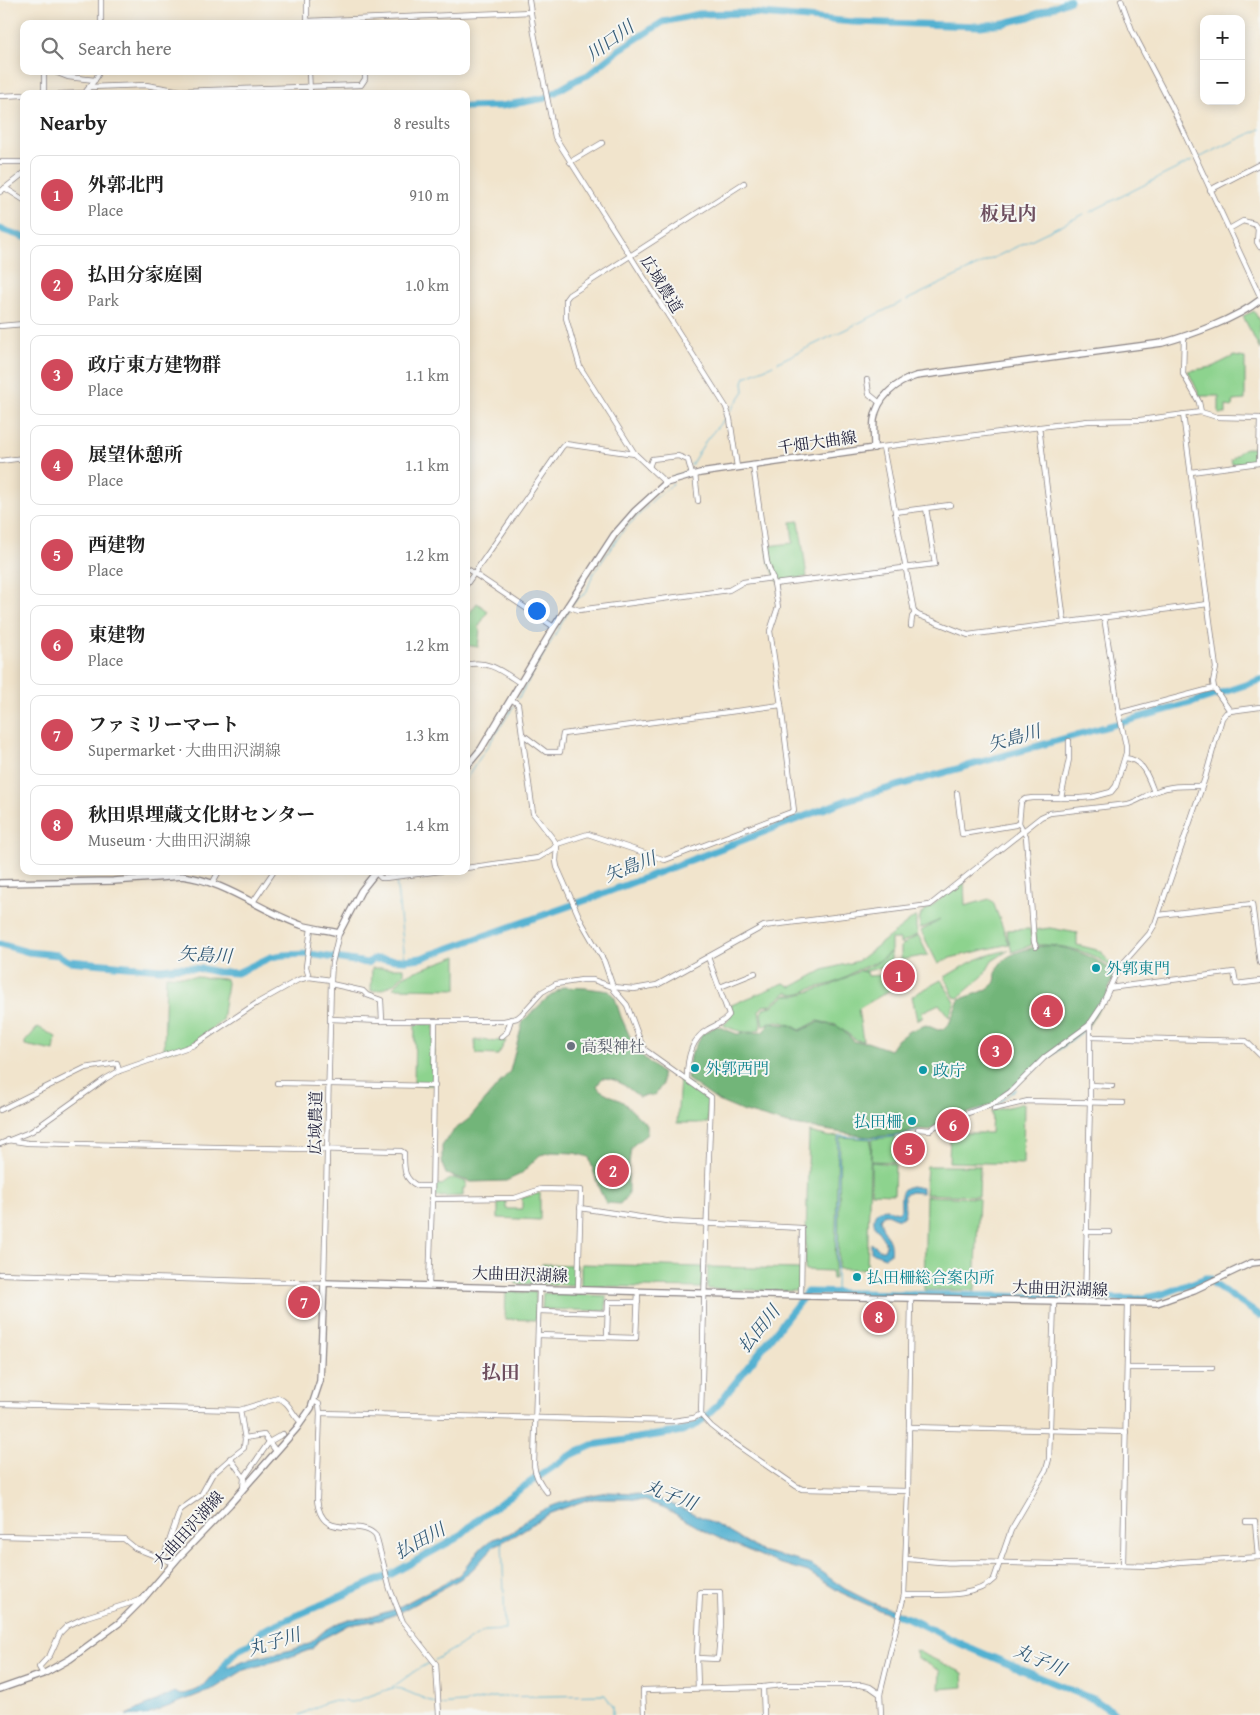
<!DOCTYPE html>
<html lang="en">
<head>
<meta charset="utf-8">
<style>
	:root { --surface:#fff; --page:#f6f6f6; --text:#222; --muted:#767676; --line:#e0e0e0; --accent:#d1495b }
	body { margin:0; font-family:"Gentium Book Plus","Noto Serif JP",serif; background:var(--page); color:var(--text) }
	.controls { position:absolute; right:15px; top:15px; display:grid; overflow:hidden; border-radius:10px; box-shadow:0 2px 12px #0003 }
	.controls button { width:45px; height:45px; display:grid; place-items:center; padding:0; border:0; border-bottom:1px solid var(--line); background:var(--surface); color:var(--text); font:25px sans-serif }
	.you { position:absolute; left:536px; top:610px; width:18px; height:18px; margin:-12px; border:4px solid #fff; border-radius:50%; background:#1a73e8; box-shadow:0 0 0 8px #1a73e833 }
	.badge { display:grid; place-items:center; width:32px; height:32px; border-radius:50%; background:var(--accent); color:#fff; font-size:16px; font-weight:700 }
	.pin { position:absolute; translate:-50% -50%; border:2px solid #fff; box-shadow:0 1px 5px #0006 }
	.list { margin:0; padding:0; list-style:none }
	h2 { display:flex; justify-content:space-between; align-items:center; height:65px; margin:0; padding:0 20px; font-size:21px }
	h2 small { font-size:16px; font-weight:400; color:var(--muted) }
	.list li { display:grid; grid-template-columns:32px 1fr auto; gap:15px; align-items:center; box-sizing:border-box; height:80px; margin:0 10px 10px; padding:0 10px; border:1px solid var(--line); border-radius:10px }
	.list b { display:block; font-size:19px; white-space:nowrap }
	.list p { margin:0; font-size:16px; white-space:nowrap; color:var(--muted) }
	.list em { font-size:16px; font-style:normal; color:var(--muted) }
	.icon { flex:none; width:28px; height:28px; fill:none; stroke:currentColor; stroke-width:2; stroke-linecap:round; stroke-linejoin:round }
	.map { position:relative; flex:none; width:1260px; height:1715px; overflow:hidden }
	.search { position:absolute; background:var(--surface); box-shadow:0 2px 12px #0003; left:20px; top:20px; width:450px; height:55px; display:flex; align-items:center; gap:12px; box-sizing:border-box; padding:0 18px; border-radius:10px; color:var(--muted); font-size:19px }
	.panel { position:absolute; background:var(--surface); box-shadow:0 2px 12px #0003; left:20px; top:90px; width:450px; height:785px; border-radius:10px }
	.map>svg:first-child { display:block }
	.green { fill:#8dd38e; stroke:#587a64 }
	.forest { fill:#72b579; stroke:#4a6c5a }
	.water { fill:#52b1d1; stroke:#3a6a86 }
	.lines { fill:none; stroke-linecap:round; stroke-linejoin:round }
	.stream { stroke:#52b1d1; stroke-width:1 }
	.river { stroke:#52b1d1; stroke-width:7 }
	.minor-casing { stroke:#8a8384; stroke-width:6 }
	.major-casing { stroke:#8a8384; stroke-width:8 }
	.minor { stroke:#fff; stroke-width:4.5 }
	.major { stroke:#fff; stroke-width:5.5 }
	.culture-dot { fill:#0f9aa8; stroke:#f6f6f2; stroke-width:2 }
	.worship-dot { fill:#6b7280; stroke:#f6f6f2; stroke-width:2 }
	.labels { text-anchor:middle; stroke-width:4; stroke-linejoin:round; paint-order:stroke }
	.street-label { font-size:16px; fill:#22223b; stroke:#f6f6f2 }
	.culture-label { font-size:16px; fill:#0d838f; stroke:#f6f6f2; text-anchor:start }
	.worship-label { font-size:16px; fill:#5b616d; stroke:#f6f6f2; text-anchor:start }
	.water-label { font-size:18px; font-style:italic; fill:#355b77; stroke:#f6f6f2 }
	.quarter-label { font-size:19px; font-weight:bold; fill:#6e4f5f; stroke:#f6f6f2 }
</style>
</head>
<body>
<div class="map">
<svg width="1260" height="1715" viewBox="0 0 1260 1715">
	<rect width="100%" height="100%" fill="#f6f6f2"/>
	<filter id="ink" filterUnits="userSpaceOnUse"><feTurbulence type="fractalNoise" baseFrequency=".02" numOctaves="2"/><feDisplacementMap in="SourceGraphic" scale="10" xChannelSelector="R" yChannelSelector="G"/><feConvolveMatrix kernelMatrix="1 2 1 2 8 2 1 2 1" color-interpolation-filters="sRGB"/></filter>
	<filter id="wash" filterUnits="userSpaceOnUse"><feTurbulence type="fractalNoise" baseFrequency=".0096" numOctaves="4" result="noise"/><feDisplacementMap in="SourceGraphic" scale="20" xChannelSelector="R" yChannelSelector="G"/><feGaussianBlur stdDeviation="1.12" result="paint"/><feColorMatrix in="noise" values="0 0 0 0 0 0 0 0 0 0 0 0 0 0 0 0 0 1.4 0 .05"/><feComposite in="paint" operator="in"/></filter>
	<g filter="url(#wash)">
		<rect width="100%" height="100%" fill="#f1e4cc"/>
		<g class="green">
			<polygon points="1254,311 1260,322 1260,350 1243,316"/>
			<polygon points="1234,356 1245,358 1245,400 1233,401 1232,407 1226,406 1226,414 1219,414 1219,396 1200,396 1188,371 1212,367"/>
			<polygon points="1246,448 1257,448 1256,461 1232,464 1231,460 1243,449"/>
			<polygon points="799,521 807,577 777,581 769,562 767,546 793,543 791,522"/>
			<polygon points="477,603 488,611 478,628 480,629 478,647 466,645 466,618"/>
			<polygon points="964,881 965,906 989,899 993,902 1009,944 950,958 938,964 921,931 940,920 920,929 919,921 921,914"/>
			<path d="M916,916V928L918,934L900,944V939H891V951L879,961L857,970L843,979L831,984L810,989L801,993L794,994L787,992L771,1005L763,1006L759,1011L761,1023L760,1029C749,1036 734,1030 723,1025C731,1019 731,1016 729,1006L784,983L792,987L823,970L858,961Z"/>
			<path d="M1050,928L1077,933V945L1101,951L1107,960L1115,967L1113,969C1095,952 1062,944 1037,945L1035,930Z"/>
			<polygon points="1030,929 1032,945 1012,952 1006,930"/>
			<polygon points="918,935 928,955 901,960 901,946"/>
			<path d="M1009,950L992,961L984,975L958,998L954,997L945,977C970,962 980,956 1009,950Z"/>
			<path d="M891,952V965L863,972H867L868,976L887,975L890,976L897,986L858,1009L863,1041L856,1040L836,1025L818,1021L800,1030C789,1023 774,1017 763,1027L761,1013L764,1008L772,1006L786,995H798L832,985L861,970L862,972V970L875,964Z"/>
			<polygon points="457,956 457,989 393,988 405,975"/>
			<path d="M372,968H404V974C395,984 384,991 371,991Z"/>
			<polygon points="166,975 226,979 227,983 222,1021 191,1044 165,1052 164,1051"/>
			<polygon points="941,980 955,1002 949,1017 939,1004 922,1012 923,1017 917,1020 912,996"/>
			<polygon points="415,1024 434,1024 433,1085 414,1085"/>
			<polygon points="38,1027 56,1037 54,1051 25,1045 25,1042"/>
			<polygon points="475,1040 506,1041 498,1055 476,1054"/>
			<polygon points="680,1078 698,1091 708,1101 708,1123 677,1123"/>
			<polygon points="1024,1103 1023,1164 949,1162 950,1133 991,1133 992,1111"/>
			<polygon points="809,1132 830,1137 838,1136 835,1269 834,1269 834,1279 832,1279 831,1271 805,1270"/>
			<polygon points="840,1137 871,1139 867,1269 838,1269"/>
			<polygon points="895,1137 895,1162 871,1161 872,1139"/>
			<polygon points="871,1162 895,1164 894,1194 871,1193"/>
			<polygon points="927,1166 980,1166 979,1196 925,1194"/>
			<polygon points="454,1178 466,1182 466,1188 463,1188 463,1196 435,1197 435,1184 442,1185 450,1179"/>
			<polygon points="540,1193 540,1220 498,1218 498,1203 506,1201 506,1209 522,1209 522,1198"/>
			<polygon points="926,1196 979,1198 975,1290 924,1290"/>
			<polygon points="542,1264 577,1265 576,1285 541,1284"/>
			<polygon points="581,1264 703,1267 702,1288 581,1286"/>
			<polygon points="708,1267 800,1269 799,1291 707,1289"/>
			<polygon points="517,1268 538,1269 538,1284 516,1284"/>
			<polygon points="506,1292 536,1292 536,1320 505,1319"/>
			<polygon points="543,1293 606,1296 606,1311 542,1309"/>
			<polygon points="915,1650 963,1673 964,1687 939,1689 940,1671 918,1658"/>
		</g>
		<g class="forest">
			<path d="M1041,946C1066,944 1096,957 1115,973L1106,997L1089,1025L991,1105L940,1123L930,1130L918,1129L900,1135L868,1137L788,1124L742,1111L718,1101L687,1079L690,1056L702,1034L717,1026L737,1034L763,1032L770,1023L790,1025L800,1031L819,1022L839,1027L855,1042H867L890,1050L897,1040L909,1031L926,1025L938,1030L944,1029L949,1024L959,1000C969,995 984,993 991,986C997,982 995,978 996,972C1001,954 1026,949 1041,946Z"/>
			<path d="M563,987L586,988L609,991L615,998L621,1017L636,1050L662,1074V1085L655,1095L639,1097C628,1088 618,1078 602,1078L597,1086L600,1090L623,1102L647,1125V1134L631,1147L628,1173V1195L620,1204L606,1203L600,1191L589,1157L574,1153L552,1152L540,1155L521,1174L506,1181L471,1182L446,1174L442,1164V1146L453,1131L470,1118L510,1071L523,1021L545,1000Z"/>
		</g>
		<g class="water">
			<path d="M911,1186L922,1188V1193L911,1192L904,1195C903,1202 910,1221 896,1218C892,1217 889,1214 884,1214L880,1219C882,1233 893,1239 890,1254L885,1257L871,1252V1243L880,1250H884L886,1245C884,1238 879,1234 876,1228C871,1218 875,1209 886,1209C890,1209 894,1211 898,1212L901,1209C901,1198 898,1189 911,1186Z"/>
			<path d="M607,1492L633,1493L662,1500L706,1519L761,1551L810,1564L845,1589L873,1603L903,1613L902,1619L879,1610L840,1592L819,1579L808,1572L775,1562L710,1534L665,1508L645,1501L630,1499H589L548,1514L512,1537L494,1546L473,1569L460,1579L396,1614L380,1620L348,1625L318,1641L312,1649L290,1657L244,1670L215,1688L147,1715H126L175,1692L180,1695L197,1690L207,1682L217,1671L251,1659L291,1650L309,1644L324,1631L338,1623L349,1619L367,1618L393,1610L459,1575C469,1565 475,1552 487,1543C493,1537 504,1537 512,1532C517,1529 521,1523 526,1520C549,1503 580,1497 607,1492Z"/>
		</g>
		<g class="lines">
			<g class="stream">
				<polyline points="1198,158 1260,129"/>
				<polyline points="1090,212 1192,161"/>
				<polyline points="907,300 1084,214"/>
				<polyline points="778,362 902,302"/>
				<polyline points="731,410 744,391 743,382 745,377 773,365"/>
				<polyline points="691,465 707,439 726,417"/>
				<polyline points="673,477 688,471"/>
				<polyline points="572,605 577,599 586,593 593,574 622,532 655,498 673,484"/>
				<polyline points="518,699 569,610"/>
				<polyline points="466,779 514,706"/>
				<polyline points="396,879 405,960"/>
				<polyline points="1033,1072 1046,1060 1088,1028"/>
				<polyline points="972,1114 993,1107 1016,1089"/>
				<polyline points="836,1293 839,1136 871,1138 900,1136 919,1131"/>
				<polyline points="502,1541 504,1593"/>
				<polyline points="435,1660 485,1631 505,1630 504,1596"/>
				<path d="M392,1687C406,1679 417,1667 432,1662"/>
				<polyline points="388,1689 395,1688 401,1689 437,1704"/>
				<polyline points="440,1705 473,1702 492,1697 605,1695 613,1707 613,1715"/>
				<polyline points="300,1715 324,1703 331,1701 353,1702 389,1689"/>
			</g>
			<g class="river">
				<polyline points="466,107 502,106 545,98 578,79 588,75 620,49 663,22 699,14 750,13 853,22 981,26 1004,23 1029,17 1070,0"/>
				<polyline points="0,229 24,237"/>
				<polyline points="0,944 28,952 58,955 69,961 161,969 179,967 204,969 217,972 237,973 271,957 283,955 310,954 367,963 374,959 405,960 421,958 592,898 847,800 1194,702 1260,680"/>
				<polyline points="1214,1284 1260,1316"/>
				<polyline points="388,1576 457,1538 481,1517 510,1496 569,1456 593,1445 682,1431 698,1424 716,1407 807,1292 1139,1299 1163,1294 1206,1278 1210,1278"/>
				<polyline points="895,1614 908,1618 961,1644 1058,1685 1095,1700 1117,1715"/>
				<polyline points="219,1675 228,1660 238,1650 250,1644 261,1631 385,1577"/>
			</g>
		</g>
	</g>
	<g filter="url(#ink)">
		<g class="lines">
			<defs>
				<g id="minor">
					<polyline points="101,0 101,24"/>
					<polyline points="307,0 307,24"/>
					<polyline points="529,0 534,33 555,137 726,407 730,419 737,467"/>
					<polyline points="1121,0 1132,30 1172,107 1260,296"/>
					<polyline points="307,21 531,12"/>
					<polyline points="44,71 44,94"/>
					<polyline points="309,71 310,94"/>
					<polyline points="44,72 55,72 68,77 95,80"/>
					<polyline points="89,87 146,85 181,91 361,85 365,79 365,71"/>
					<polyline points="60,94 85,93"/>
					<polyline points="84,94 97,77 99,71"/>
					<polyline points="0,96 24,95"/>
					<polyline points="0,162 24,162"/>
					<polyline points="570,162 602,143"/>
					<polyline points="5,188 24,200"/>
					<polyline points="1210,190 1260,164"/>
					<polyline points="0,192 24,173"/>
					<polyline points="1229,229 1243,221 1254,224 1258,229 1257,242 1260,247"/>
					<polyline points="0,326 24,324"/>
					<polyline points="1184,336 1183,374 1199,402 1201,412"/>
					<polyline points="867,380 869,394 880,403"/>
					<polyline points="1183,414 1216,668 1213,682 1214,688 1230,711"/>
					<polyline points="1039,427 1064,622"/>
					<polyline points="883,447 914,612 918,615 968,635 1208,604"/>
					<polyline points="874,448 1088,421 1140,420 1201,412 1217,417 1260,418"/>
					<polyline points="0,461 24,458"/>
					<polyline points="649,467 652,459 678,456 688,460 692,475"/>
					<polyline points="1191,472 1259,463 1260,418"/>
					<polyline points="695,474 698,501"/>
					<polyline points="666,483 635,454 580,367 566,318 566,299 569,295 744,183"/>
					<polyline points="895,512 950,505"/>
					<polyline points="466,568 554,627"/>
					<polyline points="774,584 935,564 926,508"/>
					<polyline points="466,585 562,447 565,444 635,454"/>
					<polyline points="567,606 579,610 729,590 743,582 773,578"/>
					<polyline points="911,626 912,617 915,613"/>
					<path d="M466,665C488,659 503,672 520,683"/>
					<polyline points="511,699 518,704 522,734 546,752 560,752 563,734 781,705"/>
					<polyline points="1119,713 1214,688"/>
					<polyline points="522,734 533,813 557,844 556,861 557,867 581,921 604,961 614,990 627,1005 640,1040 645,1050 711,1097 705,1268 701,1415 711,1426 721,1434 796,1486 802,1489 908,1491"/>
					<path d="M1125,758C1143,759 1148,777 1154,792"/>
					<polyline points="957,793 962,834 1015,825 1019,823"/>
					<polyline points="1061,798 1069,759 1069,741"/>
					<polyline points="466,868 538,858 553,849 557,844 588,834 665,860 794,811 781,705 770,631 778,607 774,583 767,562 753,465"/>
					<polyline points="376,873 381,878 385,878 441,871"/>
					<polyline points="212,884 219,871"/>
					<polyline points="253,902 274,871"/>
					<polyline points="1159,915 1252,904 1260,963"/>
					<polyline points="1036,947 1034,942 1026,836 1019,823 1021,802 1025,799 1033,798 1080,798 1092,797 1111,792 1116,786 1126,753 1126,746 1119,713 1104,617"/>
					<polyline points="309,977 306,967 311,928"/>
					<polyline points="331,984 363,991 367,995 381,1000 382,1021"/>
					<polyline points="720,987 755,973"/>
					<polyline points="1109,988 1234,972 1236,984 1260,981"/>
					<path d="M331,1019L382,1021H504L517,1018L522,1014L542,992L556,984L582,980H593L613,987L634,989L657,985L764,926L930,905L1041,817L1050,813L1128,804C1139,801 1147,794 1157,791C1171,785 1186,786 1201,786"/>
					<polyline points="501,1037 507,1032 511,1019"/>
					<polyline points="1091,1037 1246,1041 1260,1055"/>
					<path d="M687,1079C687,1061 690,1040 707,1030C715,1025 724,1023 729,1015L708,957"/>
					<polyline points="277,1083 435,1086"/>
					<polyline points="1090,1085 1112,1086"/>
					<polyline points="994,1109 1028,1101 1123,1103"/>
					<polyline points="0,1110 85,1068 117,1063 119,1071"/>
					<polyline points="918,1129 930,1130 940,1123 991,1105 1010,1092 1045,1057 1089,1025 1101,1007 1118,969 1149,934 1155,924 1205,778 1222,718 1226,713 1230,711 1260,707"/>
					<path d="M8,1140L28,1143L401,1151L404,1153C404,1168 403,1179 418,1186H432"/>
					<polyline points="0,1144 32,1131 105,1079 119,1071 194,1045 257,1003 298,980 309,977 331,980"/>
					<polyline points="432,1199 515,1198 541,1189 581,1190 578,1290"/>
					<polyline points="580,1208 673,1222 802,1228 801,1296"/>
					<polyline points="1086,1232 1110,1232"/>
					<polyline points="0,1274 324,1283 331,980 332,963 339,933"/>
					<polyline points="429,1286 432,1199 435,1022"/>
					<path d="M539,1289L534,1465C535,1476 540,1484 547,1492"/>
					<polyline points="1085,1302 1090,1102 1090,1023"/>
					<polyline points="539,1311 608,1313"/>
					<polyline points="538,1335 636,1338 638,1291"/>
					<polyline points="607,1337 608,1302 638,1302"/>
					<polyline points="1128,1368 1212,1368"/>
					<path d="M314,1401L319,1404L320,1413L317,1499C321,1544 360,1516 376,1536L390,1589L403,1622L436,1664L439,1715"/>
					<path d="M0,1404L240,1410L278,1398C290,1402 292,1415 301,1422"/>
					<polyline points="320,1413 673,1421 694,1418 701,1414"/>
					<polyline points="909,1427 1126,1432"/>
					<polyline points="245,1438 264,1435 276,1451"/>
					<polyline points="230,1458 245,1479"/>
					<polyline points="243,1489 244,1478 269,1442 283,1434"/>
					<polyline points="1246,1522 1255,1522 1258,1557"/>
					<polyline points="0,1536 124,1539 135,1548 163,1559"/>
					<path d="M907,1559C926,1560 944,1564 964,1562L1156,1566L1179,1562L1260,1557"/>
					<polyline points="174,1563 163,1559 180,1510 201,1495 212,1475 230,1459 244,1448 245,1439 240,1410"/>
					<polyline points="1123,1565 1128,1303"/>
					<path d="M904,1595C932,1594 974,1600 994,1579L1011,1530L1046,1470L1049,1459L1054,1301"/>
					<polyline points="697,1658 718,1659 721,1625 720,1592 700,1592 697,1658 698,1688"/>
					<polyline points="43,1674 39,1667 50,1655 60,1633 67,1626 86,1617 143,1599"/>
					<polyline points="763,1687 764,1715"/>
					<polyline points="644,1715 643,1690 763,1687 782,1685 861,1685 870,1687 880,1694"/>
					<polyline points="881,1715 880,1694 904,1595 908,1491 911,1298"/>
				</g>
				<g id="major">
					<path d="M466,767L481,749L554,627L614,535L635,511L666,483L700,473L874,448C874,439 873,429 874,420C877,398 896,382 916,376L1162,343C1191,335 1236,319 1260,300"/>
					<path d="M0,883L113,881L182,876C225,881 261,911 301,925C314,929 327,930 339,933L361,891L377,871"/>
					<polyline points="0,1689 43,1674 70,1659 119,1623 143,1599 179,1557 230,1504 297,1428 311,1408 320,1381 324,1283 806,1296 1157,1303 1194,1290 1251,1263 1260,1262"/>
				</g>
			</defs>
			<use href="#minor" class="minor-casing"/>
			<use href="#major" class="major-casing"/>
			<use href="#minor" class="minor"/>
			<use href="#major" class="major"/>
		</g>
	</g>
	<g class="culture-dot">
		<circle cx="1096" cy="968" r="5"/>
		<circle cx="695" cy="1068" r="5"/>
		<circle cx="923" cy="1070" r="5"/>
		<circle cx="912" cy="1121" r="5"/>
		<circle cx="857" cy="1277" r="5"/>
	</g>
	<circle class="worship-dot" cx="571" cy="1046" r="5"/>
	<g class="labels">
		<g class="street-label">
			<text transform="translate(662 284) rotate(58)" y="6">広域農道</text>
			<text transform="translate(817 442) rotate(-8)" y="6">千畑大曲線</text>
			<text transform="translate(315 1123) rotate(-89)" y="6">広域農道</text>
			<text transform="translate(520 1274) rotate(2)" y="6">大曲田沢湖線</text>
			<text transform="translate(1060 1288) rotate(2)" y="6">大曲田沢湖線</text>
			<text transform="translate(188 1529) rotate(-48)" y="6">大曲田沢湖線</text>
		</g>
		<g class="culture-label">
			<text x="1106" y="974">外郭東門</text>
			<text x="705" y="1074">外郭西門</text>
			<text x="933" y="1076">政庁</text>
			<text x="902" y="1127" text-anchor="end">払田柵</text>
			<text x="867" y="1283">払田柵総合案内所</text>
		</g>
		<g class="worship-label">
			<text x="581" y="1052">高梨神社</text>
		</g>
		<g class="water-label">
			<text transform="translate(610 41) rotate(-36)" y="6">川口川</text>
			<text transform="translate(1014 738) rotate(-16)" y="6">矢島川</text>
			<text transform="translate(630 867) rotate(-21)" y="6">矢島川</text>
			<text transform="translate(205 955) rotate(3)" y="6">矢島川</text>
			<text transform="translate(759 1329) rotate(-51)" y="6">払田川</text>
			<text transform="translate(671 1495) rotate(21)" y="6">丸子川</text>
			<text transform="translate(420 1541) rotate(-29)" y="6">払田川</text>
			<text transform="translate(274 1642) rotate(-17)" y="6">丸子川</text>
			<text transform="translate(1040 1660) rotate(23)" y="6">丸子川</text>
		</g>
		<g class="quarter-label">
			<text x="1008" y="220">板見内</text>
			<text x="501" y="1379">払田</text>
		</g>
	</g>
</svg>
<div class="controls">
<button>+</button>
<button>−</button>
</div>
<div class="you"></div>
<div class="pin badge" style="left:899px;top:976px">1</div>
<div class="pin badge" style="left:613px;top:1171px">2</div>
<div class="pin badge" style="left:996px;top:1051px">3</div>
<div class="pin badge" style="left:1047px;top:1011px">4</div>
<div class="pin badge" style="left:909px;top:1149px">5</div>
<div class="pin badge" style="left:953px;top:1125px">6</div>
<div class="pin badge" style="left:304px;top:1302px">7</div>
<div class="pin badge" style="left:879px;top:1317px">8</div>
<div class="search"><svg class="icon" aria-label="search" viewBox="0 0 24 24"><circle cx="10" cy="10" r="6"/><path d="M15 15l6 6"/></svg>Search here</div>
<section class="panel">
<h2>Nearby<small>8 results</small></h2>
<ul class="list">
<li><span class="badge">1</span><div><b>外郭北門</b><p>Place</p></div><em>910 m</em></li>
<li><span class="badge">2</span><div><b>払田分家庭園</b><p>Park</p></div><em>1.0 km</em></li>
<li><span class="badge">3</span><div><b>政庁東方建物群</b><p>Place</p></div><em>1.1 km</em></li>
<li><span class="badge">4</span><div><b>展望休憩所</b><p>Place</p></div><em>1.1 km</em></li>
<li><span class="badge">5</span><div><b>西建物</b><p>Place</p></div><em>1.2 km</em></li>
<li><span class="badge">6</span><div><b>東建物</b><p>Place</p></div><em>1.2 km</em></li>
<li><span class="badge">7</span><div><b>ファミリーマート</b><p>Supermarket · 大曲田沢湖線</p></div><em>1.3 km</em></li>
<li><span class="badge">8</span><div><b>秋田県埋蔵文化財センター</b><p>Museum · 大曲田沢湖線</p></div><em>1.4 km</em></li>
</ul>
</section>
</div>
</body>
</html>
